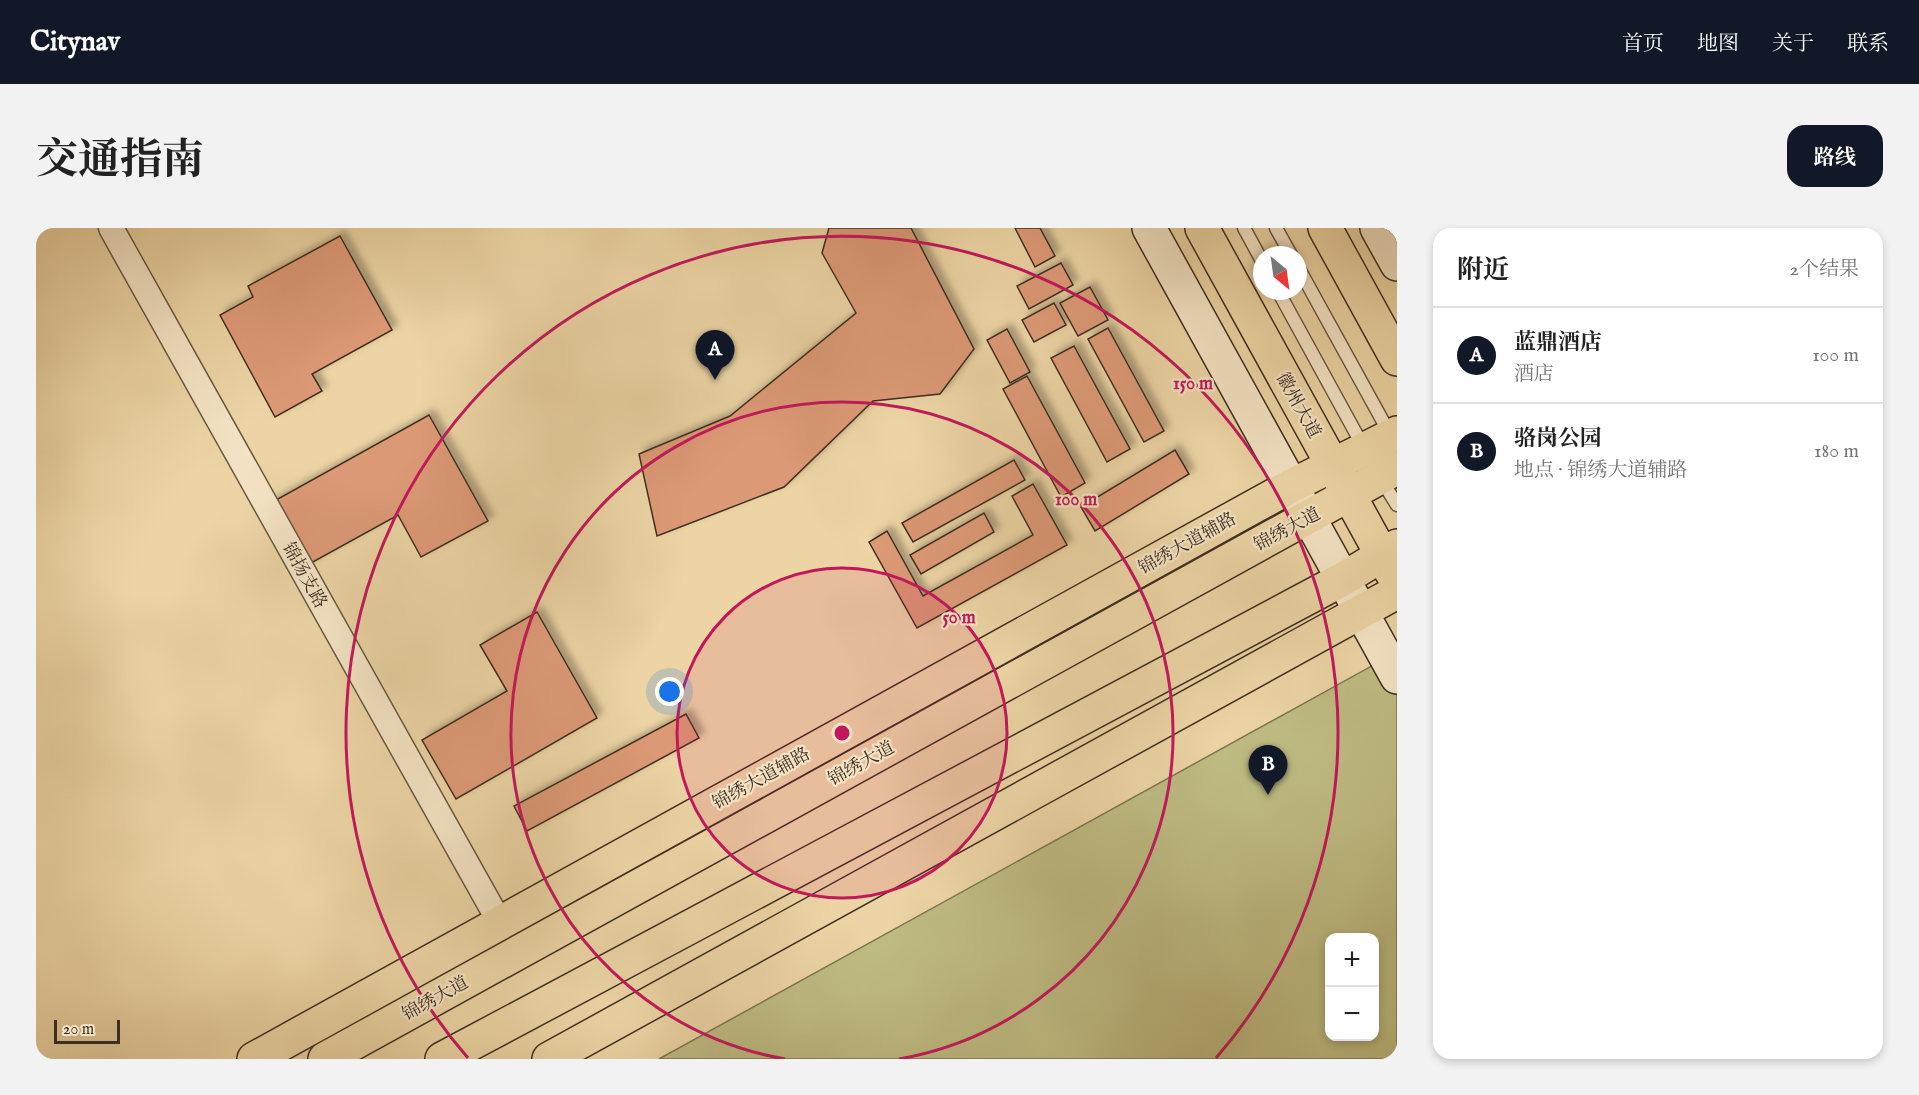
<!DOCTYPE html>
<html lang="zh">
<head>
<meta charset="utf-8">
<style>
	:root { --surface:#fff; --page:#f2f2f2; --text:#222; --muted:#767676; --line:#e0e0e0; --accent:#111827 }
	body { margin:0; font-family:"IM FELL English","Noto Serif SC",serif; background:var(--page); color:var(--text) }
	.controls { position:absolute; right:18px; bottom:18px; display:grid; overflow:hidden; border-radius:12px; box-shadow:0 3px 9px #0003 }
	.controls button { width:54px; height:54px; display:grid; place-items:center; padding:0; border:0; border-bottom:2px solid var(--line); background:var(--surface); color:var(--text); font:30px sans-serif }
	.compass { position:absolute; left:1217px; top:18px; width:54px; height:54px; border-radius:50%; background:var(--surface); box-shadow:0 3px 9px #0003; rotate:151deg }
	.scale { position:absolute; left:18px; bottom:15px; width:66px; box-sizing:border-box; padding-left:6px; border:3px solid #3f2f21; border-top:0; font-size:16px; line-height:21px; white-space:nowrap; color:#3f2f21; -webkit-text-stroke:4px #f3e3c4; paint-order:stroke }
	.you { position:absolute; left:634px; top:464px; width:21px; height:21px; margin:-15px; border:4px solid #fff; border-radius:50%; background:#1a73e8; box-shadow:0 0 0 9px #1a73e833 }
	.badge { display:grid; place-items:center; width:39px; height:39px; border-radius:50%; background:var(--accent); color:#fff; font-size:20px; font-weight:700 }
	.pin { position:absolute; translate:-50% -50px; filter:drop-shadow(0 2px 3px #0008) }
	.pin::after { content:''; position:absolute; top:32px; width:21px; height:18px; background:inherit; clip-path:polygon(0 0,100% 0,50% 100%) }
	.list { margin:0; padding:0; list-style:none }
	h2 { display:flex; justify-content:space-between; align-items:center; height:78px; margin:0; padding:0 24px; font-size:26px }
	h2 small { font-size:20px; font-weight:400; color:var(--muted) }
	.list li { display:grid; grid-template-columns:39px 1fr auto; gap:18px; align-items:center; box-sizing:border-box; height:96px; padding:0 24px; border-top:2px solid var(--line) }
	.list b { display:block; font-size:22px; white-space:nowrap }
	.list p { margin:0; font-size:20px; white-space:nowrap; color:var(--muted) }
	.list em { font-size:20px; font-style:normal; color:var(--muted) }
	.map { position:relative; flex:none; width:1361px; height:831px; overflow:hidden; border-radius:18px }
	header { display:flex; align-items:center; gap:36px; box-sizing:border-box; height:84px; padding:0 30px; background:var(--accent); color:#fff }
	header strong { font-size:28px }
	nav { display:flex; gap:33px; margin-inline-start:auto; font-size:21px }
	.intro { display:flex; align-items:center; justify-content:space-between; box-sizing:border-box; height:144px; padding:0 36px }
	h1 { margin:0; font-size:42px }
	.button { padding:15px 27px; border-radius:18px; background:var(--accent); color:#fff; font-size:21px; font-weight:700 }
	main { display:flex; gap:36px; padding:0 36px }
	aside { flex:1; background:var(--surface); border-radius:18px; box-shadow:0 3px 9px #0003 }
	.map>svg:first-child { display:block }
	.green { fill:#bebb82; stroke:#7e7552; stroke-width:1.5; fill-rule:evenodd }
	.building { fill:#dc9976; stroke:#3f2f21; stroke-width:1.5; filter:url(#shadow) }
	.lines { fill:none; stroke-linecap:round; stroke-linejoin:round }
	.lane-casing { stroke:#6a5842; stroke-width:15 }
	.street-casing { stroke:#6a5842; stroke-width:27 }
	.secondary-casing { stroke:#3f2f21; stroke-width:36 }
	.primary-casing { stroke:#3f2f21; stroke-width:36 }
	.lane { stroke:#f3e3c4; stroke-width:12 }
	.street { stroke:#f3e3c4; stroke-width:24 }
	.secondary { stroke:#f3e3c4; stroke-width:33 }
	.primary { stroke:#ecd4a4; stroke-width:33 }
	.ring { fill:none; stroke:#c2185b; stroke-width:3 }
	.labels { text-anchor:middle; stroke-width:4.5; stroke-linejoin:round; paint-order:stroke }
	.street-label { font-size:18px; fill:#3f2f21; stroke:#f3e3c4 }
	.centre { fill:#c2185b; stroke:#f3e3c4; stroke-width:3 }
	.ring-label { font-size:18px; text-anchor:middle; font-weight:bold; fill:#c2185b; stroke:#f3e3c4; stroke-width:4.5; stroke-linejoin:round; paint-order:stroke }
</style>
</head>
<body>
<header>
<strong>Citynav</strong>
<nav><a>首页</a><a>地图</a><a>关于</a><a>联系</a></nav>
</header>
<div class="intro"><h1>交通指南</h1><a class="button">路线</a></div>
<main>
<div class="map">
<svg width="1361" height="831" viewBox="0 0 1361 831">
	<defs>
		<filter id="shadow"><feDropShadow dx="5.5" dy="-5.5" stdDeviation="3" flood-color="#0004"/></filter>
	</defs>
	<rect width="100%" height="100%" fill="#ecd4a4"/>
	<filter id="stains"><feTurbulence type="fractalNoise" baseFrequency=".00333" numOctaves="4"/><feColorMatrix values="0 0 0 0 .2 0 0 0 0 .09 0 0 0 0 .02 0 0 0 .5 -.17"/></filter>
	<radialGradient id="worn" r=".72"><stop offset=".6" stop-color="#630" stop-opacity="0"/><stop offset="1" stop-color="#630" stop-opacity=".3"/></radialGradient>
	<path class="green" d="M1361,424V831H623ZM1294,710H1338V808H1294Z"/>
	<g class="building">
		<polygon points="793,0 875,0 938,121 904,166 837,173 748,259 621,308 603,226 694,188 820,85 786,25"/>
		<polygon points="979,0 1004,0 1019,28 999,39"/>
		<polygon points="304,8 356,102 276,146 286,163 239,189 184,87 217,69 212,58"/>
		<polygon points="1025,35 1037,57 993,81 981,58"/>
		<polygon points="1054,59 1072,92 1042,108 1024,75"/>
		<polygon points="1018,75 1030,97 998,114 986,92"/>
		<polygon points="1072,100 1128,203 1108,214 1052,111"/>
		<polygon points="971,101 994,144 974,155 951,112"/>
		<polygon points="1038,118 1094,221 1071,234 1015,130"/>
		<polygon points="991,148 1049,255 1025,269 967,161"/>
		<polygon points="393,187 452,293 385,329 362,287 266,340 231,277"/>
		<polygon points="1139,222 1153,246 1059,303 1045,279"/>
		<polygon points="978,232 989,252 877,314 866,295"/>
		<polygon points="997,256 1031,317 881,400 833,314 851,303 887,368 997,307 976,268"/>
		<polygon points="948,285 958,304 885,346 874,327"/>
		<polygon points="501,384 561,490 420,571 386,512 471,463 444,417"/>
		<polygon points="650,486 663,510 491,603 478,578"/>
	</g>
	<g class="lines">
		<defs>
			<g id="lane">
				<polyline points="1208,0 1226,33"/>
				<polyline points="1240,0 1255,27"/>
				<polyline points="1262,39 1355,208"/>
				<polyline points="1242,63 1328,220"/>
				<polyline points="1345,251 1361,277"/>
			</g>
			<polyline id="street" points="75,0 463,693"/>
			<g id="secondary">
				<polyline points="1113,0 1361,449"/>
				<polyline points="1341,0 1361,36"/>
			</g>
			<g id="primary">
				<polyline points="1166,0 1356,345"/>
				<polyline points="1289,0 1361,131"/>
				<polyline points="218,831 1255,258 1361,205"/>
				<polyline points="289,831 1361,240"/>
				<polyline points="406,831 1307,351 1361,318"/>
				<polyline points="513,831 1361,364"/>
			</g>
		</defs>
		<use href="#lane" class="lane-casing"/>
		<use href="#street" class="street-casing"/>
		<use href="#secondary" class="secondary-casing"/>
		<use href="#primary" class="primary-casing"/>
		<use href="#lane" class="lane"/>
		<use href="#street" class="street"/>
		<use href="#secondary" class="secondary"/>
		<use href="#primary" class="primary"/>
	</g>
	<circle cx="806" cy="505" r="165" fill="#c2185b" fill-opacity=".12"/>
	<g class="ring">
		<circle cx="806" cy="505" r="165"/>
		<path d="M749 831A331 331 0 1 1 863 831"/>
		<path d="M432 830A496 496 0 1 1 1180 830"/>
	</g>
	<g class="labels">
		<g class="street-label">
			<text transform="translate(1263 177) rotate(61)" y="6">徽州大道</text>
			<text transform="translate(1251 301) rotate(-28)" y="6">锦绣大道</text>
			<text transform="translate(1151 315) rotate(-29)" y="6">锦绣大道辅路</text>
			<text transform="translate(269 347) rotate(61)" y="6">锦扬支路</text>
			<text transform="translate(825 535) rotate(-29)" y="6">锦绣大道</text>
			<text transform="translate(725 550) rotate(-29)" y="6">锦绣大道辅路</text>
			<text transform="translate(399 770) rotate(-29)" y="6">锦绣大道</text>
		</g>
	</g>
	<circle cx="806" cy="505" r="9" class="centre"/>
	<g class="ring-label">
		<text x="1157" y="161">150 m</text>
		<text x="1040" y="277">100 m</text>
		<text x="923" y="395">50 m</text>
	</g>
	<rect width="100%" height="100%" filter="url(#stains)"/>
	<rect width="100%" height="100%" fill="url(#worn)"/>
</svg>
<div class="controls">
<button>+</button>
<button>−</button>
</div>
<svg class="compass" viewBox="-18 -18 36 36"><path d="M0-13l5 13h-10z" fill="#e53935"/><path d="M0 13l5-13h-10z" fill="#767676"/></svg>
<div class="scale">20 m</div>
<div class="you"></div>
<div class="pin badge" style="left:679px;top:152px">A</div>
<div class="pin badge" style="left:1232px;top:567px">B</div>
</div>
<aside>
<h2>附近<small>2个结果</small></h2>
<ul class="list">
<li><span class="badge">A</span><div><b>蓝鼎酒店</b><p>酒店</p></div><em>100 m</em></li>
<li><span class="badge">B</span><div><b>骆岗公园</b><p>地点 · 锦绣大道辅路</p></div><em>180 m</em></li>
</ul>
</aside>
</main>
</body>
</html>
